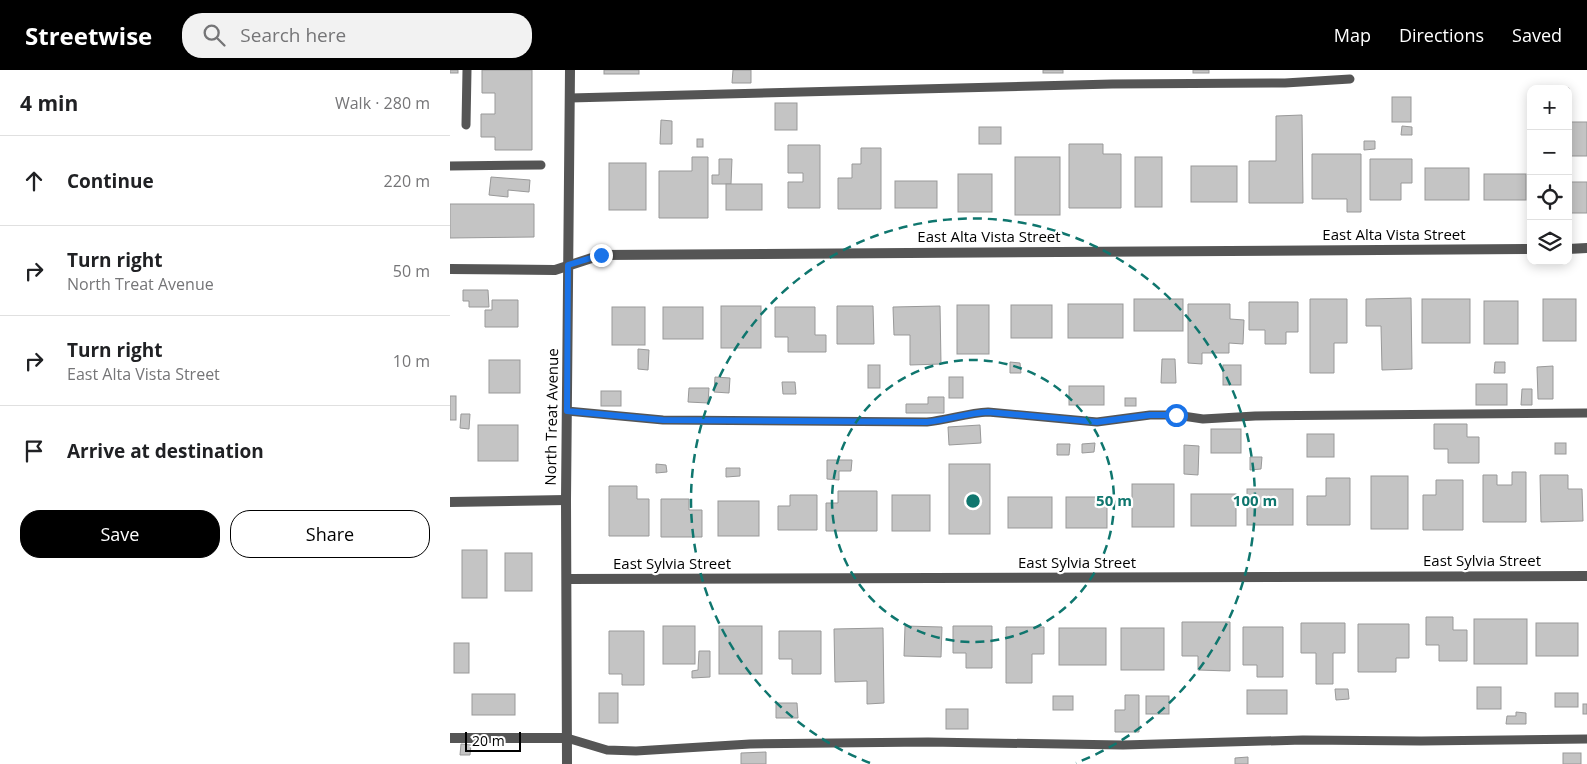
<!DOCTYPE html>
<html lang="en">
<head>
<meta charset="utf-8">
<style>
	:root { --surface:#fff; --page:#f2f2f2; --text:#202124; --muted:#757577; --line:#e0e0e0; --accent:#000 }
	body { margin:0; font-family:"Open Sans",sans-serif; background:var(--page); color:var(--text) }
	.controls { position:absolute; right:15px; top:15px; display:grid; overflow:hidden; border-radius:10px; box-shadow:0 2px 12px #0003 }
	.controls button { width:45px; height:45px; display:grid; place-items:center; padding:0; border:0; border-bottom:1px solid var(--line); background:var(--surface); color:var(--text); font:25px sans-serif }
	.scale { position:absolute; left:15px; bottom:12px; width:56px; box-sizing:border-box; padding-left:5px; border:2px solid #000; border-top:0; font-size:14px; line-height:18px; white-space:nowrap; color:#000; -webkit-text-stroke:4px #fff; paint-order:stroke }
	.stop { position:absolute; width:15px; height:15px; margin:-11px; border:4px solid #1a73e8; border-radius:50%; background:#fff }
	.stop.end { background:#1a73e8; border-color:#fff; box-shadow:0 1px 5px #0008 }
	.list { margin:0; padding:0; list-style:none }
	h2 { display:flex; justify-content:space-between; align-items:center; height:65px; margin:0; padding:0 20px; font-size:21px }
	h2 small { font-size:16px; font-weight:400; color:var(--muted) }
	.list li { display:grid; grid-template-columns:32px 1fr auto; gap:15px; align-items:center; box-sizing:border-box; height:90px; padding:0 20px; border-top:1px solid var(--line) }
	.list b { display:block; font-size:19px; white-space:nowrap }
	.list p { margin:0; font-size:16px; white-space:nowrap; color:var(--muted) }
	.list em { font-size:16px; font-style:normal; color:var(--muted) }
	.actions { display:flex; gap:10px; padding:15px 20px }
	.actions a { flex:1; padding:11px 0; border:1px solid var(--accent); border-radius:20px; text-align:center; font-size:18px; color:var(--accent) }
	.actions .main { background:var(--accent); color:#fff }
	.icon { flex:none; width:28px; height:28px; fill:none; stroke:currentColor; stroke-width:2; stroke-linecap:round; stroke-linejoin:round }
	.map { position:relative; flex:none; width:1137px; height:694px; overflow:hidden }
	header { display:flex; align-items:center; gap:30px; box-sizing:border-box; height:70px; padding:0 25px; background:var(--accent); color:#fff }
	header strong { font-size:24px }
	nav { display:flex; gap:28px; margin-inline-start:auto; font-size:18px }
	.search { width:350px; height:45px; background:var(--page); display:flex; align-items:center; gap:12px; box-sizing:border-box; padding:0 18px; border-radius:20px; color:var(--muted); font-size:19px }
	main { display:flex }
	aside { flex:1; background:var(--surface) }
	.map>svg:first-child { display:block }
	.building { fill:#c4c4c4; stroke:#999 }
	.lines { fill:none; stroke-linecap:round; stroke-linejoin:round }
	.lane { stroke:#555; stroke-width:9 }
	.street { stroke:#555; stroke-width:10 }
	.route { stroke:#1a73e8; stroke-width:6 }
	.ring { fill:none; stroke:#0f766e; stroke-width:2.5; stroke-dasharray:9 6 }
	.labels { text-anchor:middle; stroke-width:4.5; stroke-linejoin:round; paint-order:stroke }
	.street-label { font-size:15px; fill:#000; stroke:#fff }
	.centre { fill:#0f766e; stroke:#fff; stroke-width:2.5 }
	.ring-label { font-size:15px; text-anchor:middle; font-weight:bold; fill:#0f766e; stroke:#fff; stroke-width:4.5; stroke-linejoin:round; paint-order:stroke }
</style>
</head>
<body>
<header>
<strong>Streetwise</strong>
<div class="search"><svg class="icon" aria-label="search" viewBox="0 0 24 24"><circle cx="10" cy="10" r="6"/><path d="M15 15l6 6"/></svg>Search here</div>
<nav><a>Map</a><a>Directions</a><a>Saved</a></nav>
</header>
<main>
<aside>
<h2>4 min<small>Walk · 280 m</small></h2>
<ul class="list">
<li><svg class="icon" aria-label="ahead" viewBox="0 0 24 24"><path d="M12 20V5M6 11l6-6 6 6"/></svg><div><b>Continue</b></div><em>220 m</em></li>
<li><svg class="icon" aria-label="right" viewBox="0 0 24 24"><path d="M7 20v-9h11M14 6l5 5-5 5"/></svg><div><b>Turn right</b><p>North Treat Avenue</p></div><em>50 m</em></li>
<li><svg class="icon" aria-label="right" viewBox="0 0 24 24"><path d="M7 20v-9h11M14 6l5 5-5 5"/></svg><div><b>Turn right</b><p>East Alta Vista Street</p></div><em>10 m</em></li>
<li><svg class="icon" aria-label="arrive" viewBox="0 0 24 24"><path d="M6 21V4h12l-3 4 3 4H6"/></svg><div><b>Arrive at destination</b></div></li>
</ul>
<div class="actions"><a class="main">Save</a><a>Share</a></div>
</aside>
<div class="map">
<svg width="1137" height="694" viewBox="0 0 1137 694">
	<rect width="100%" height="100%" fill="#fff"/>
	<g class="building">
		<rect x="0" y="0" width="8" height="3"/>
		<polygon points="32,0 82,0 82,80 45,80 45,67 31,67 31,44 45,44 45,23 32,23"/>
		<rect x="154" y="0" width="35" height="4"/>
		<polygon points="283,0 301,0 301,13 282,13"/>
		<rect x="593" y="0" width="20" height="3"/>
		<rect x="743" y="0" width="16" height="3"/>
		<polygon points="1086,18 1119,18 1119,41 1118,19"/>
		<rect x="942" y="27" width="19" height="25"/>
		<rect x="325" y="33" width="22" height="27"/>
		<polygon points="852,45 853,133 799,133 799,91 826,91 826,46"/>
		<polygon points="211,50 222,51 222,74 210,74"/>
		<rect x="1118" y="52" width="19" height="34"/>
		<polygon points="952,56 962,57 962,65 951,65"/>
		<rect x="529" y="57" width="22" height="17"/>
		<rect x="247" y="69" width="6" height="8"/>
		<polygon points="914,71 925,71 925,79 914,80"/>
		<polygon points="619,74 653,74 653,84 671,84 671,138 619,138"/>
		<polygon points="338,75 370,75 370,138 338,138 338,112 353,112 353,103 338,103"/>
		<polygon points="411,78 431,78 431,139 388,139 388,108 402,108 402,94 411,94"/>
		<polygon points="862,84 911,84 911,142 897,142 897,129 862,129"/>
		<polygon points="242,87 258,87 258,148 209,148 209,101 242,101"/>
		<rect x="565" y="87" width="45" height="58"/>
		<rect x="685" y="87" width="27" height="50"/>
		<polygon points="269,89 282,89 281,114 262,114 262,105 269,105"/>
		<polygon points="920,89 962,89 962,113 951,113 951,130 920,130"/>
		<rect x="159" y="93" width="37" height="47"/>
		<rect x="741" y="96" width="46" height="36"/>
		<rect x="975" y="98" width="44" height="32"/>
		<rect x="508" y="104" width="34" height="38"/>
		<rect x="1034" y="104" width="42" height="26"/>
		<polygon points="41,107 80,110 79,122 58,120 58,127 39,125"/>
		<rect x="445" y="111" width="42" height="27"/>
		<rect x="1118" y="112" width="19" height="31"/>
		<rect x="276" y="114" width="36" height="26"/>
		<polygon points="0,134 84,134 84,167 0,168"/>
		<polygon points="13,220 38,220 39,237 19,237 19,231 13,231"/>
		<polygon points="961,228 962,299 932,300 931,256 916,256 916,229"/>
		<rect x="684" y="229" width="49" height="32"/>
		<polygon points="860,229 897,229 897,273 884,273 884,303 860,303"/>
		<rect x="972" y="229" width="48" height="44"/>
		<rect x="1093" y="229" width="33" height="42"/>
		<polygon points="42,230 68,230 68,257 35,257 35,240 42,240"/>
		<rect x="1034" y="231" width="34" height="43"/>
		<polygon points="799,232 848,232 848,262 836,262 836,274 815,274 815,260 799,260"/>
		<rect x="618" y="234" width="55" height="34"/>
		<polygon points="738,234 780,234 780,249 794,250 793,274 779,273 779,283 752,283 752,294 738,293"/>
		<rect x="507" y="235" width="32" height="49"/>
		<rect x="561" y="235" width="41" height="33"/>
		<rect x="271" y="236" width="40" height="42"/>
		<polygon points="387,236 423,236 424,274 387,274"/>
		<polygon points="490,236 491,294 460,295 460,265 444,265 443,237"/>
		<rect x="162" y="237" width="33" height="38"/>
		<rect x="213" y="237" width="40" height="32"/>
		<polygon points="325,237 365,237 365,265 376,265 376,282 338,282 338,267 325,267"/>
		<polygon points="188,279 199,280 198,300 188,299"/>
		<polygon points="712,289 725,289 726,313 711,313"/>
		<rect x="39" y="290" width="31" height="33"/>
		<polygon points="560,292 570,293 571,303 560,303"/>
		<polygon points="1045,292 1055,292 1055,303 1044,303"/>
		<rect x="418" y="295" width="12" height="23"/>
		<rect x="773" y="295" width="18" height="20"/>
		<polygon points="1103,296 1103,329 1088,329 1087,297"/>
		<polygon points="265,307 280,308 279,323 264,322"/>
		<rect x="499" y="307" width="14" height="21"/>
		<polygon points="332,312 345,312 346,324 333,324"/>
		<rect x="1026" y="314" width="31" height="21"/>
		<rect x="619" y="316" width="35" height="19"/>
		<polygon points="239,318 259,318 258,333 238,332"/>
		<polygon points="1072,319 1082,319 1082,335 1071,335"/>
		<rect x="151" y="321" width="20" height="15"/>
		<rect x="0" y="326" width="6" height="24"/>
		<polygon points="478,327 494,327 494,343 456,343 456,334 478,334"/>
		<rect x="675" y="328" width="11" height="8"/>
		<polygon points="11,344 20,344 19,359 10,358"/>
		<polygon points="984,354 1017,354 1017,367 1029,367 1029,393 998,393 998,379 984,379"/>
		<rect x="28" y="355" width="40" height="36"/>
		<polygon points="530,355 531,373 499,375 498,357"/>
		<rect x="761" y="359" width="30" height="24"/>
		<rect x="857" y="364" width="27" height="23"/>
		<polygon points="645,373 644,382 632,383 632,374"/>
		<rect x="1105" y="373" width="11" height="11"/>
		<polygon points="607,374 620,374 619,385 607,385"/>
		<polygon points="734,375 749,376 748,405 734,404"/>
		<polygon points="800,387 812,387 811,399 800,400"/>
		<polygon points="377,390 402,390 401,401 389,401 389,410 377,409"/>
		<polygon points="206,394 216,395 217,402 206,403"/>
		<rect x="499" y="394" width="41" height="70"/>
		<polygon points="276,398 290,398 290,406 276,407"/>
		<polygon points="1062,402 1076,402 1076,452 1033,452 1033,405 1047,405 1047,415 1062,415"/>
		<polygon points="1090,405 1118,405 1118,419 1132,419 1133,451 1091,452"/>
		<rect x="921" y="406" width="37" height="53"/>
		<polygon points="876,408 900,408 900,455 857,455 857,426 876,426"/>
		<polygon points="986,410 1013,410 1013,460 973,460 973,425 986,425"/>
		<rect x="682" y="414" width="42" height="43"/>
		<polygon points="159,416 187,416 187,429 199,429 199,466 159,466"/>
		<rect x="797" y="419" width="46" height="36"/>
		<polygon points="388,421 427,421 427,461 376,461 376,433 388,433"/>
		<rect x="741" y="424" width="45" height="32"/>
		<polygon points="340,425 367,425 367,460 328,460 328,436 340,436"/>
		<rect x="442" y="425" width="38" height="36"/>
		<rect x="558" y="427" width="44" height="31"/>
		<rect x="616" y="427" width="41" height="31"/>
		<polygon points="211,429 239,429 239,440 252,440 252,467 211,467"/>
		<rect x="268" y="431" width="41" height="35"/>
		<rect x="12" y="480" width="25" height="48"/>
		<rect x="55" y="483" width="27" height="38"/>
		<polygon points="976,547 1003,547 1003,560 1017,560 1017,591 989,591 989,575 976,575"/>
		<rect x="1024" y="549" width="53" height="45"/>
		<polygon points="732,552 780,552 780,601 748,600 748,586 732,586"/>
		<polygon points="851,553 895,553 895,583 883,583 883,614 866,614 866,583 851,583"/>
		<rect x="1086" y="553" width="42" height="33"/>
		<polygon points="908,554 959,554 959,588 946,588 946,602 908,602"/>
		<rect x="213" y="556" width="32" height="38"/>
		<rect x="269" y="556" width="43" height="48"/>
		<polygon points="455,556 492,557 491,587 454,586"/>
		<polygon points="503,556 542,556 542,598 516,598 516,583 503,583"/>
		<polygon points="556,557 594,557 594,584 582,584 582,613 556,613"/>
		<polygon points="793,557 833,557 833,607 807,607 807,595 793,595"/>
		<polygon points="433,558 434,633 417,634 417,611 385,612 384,559"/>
		<rect x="609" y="558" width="47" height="37"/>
		<rect x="671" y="558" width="43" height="42"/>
		<polygon points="159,561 194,561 194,615 172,615 172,604 159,604"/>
		<polygon points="329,561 371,561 371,604 342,604 342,589 329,589"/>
		<rect x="4" y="573" width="15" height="30"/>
		<polygon points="249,581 260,581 260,607 242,608 242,601 248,600"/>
		<rect x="1027" y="617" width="24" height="22"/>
		<polygon points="885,619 898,619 899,629 886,630"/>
		<rect x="797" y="620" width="40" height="24"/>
		<rect x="149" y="623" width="19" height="30"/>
		<rect x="1105" y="623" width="23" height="14"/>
		<rect x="22" y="624" width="43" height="21"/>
		<polygon points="675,625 689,625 689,662 665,662 665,640 675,640"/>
		<rect x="603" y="626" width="20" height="14"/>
		<rect x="696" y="626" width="23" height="18"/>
		<polygon points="326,633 347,633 348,648 326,648"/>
		<rect x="1133" y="634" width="4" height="10"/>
		<rect x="496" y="639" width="22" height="20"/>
		<polygon points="1066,642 1076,643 1076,654 1056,654 1057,646 1066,646"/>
		<polygon points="11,674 21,675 20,685 10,685"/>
		<polygon points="316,682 316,694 291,694 291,683"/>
		<rect x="1113" y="683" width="18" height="11"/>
		<polygon points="798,687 798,694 785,694 785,688"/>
	</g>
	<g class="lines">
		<g class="lane">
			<polyline points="120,28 662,14 835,13 900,9"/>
			<polyline points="16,55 17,0"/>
			<polyline points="0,96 91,95"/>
			<path d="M117,341L213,350L477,352C498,350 517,343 538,342L647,352L700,345H726L753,349L805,346L1137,343"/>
			<polyline points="117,668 157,680 186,681 300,674 478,672 673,675 853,670 971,671 1137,669"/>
		</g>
		<g class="street">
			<polyline points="1118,179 1137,178"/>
			<polyline points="0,199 105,200 151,185 1081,179"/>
			<polyline points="0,432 116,430"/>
			<polyline points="117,509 1137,506"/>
			<polyline points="0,668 117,668"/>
			<polyline points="117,694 116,430 120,0"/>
		</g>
	</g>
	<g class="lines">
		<path class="route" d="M151,185L118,195L117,341L213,350L477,352C498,350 517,343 538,342L647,352L700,345H726"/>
	</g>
	<g class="ring">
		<circle cx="523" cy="431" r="141"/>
		<path d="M420 693A282 282 0 1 1 626 693"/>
	</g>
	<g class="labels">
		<g class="street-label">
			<text x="944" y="170">East Alta Vista Street</text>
			<text x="539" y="172">East Alta Vista Street</text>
			<text transform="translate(102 347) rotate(-89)" y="5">North Treat Avenue</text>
			<text x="1032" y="496">East Sylvia Street</text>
			<text x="627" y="498">East Sylvia Street</text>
			<text x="222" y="499">East Sylvia Street</text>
		</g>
	</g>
	<circle cx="523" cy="431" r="8" class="centre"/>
	<g class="ring-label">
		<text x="664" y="436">50 m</text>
		<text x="805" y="436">100 m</text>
	</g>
</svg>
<div class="controls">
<button>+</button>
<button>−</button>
<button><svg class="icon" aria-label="locate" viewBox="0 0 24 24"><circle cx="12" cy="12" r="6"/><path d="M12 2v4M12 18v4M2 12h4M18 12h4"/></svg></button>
<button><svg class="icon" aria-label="layers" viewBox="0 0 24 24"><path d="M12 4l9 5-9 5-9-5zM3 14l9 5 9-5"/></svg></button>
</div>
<div class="scale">20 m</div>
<div class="stop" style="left:726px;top:345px"></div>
<div class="stop end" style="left:151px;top:185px"></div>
</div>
</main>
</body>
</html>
